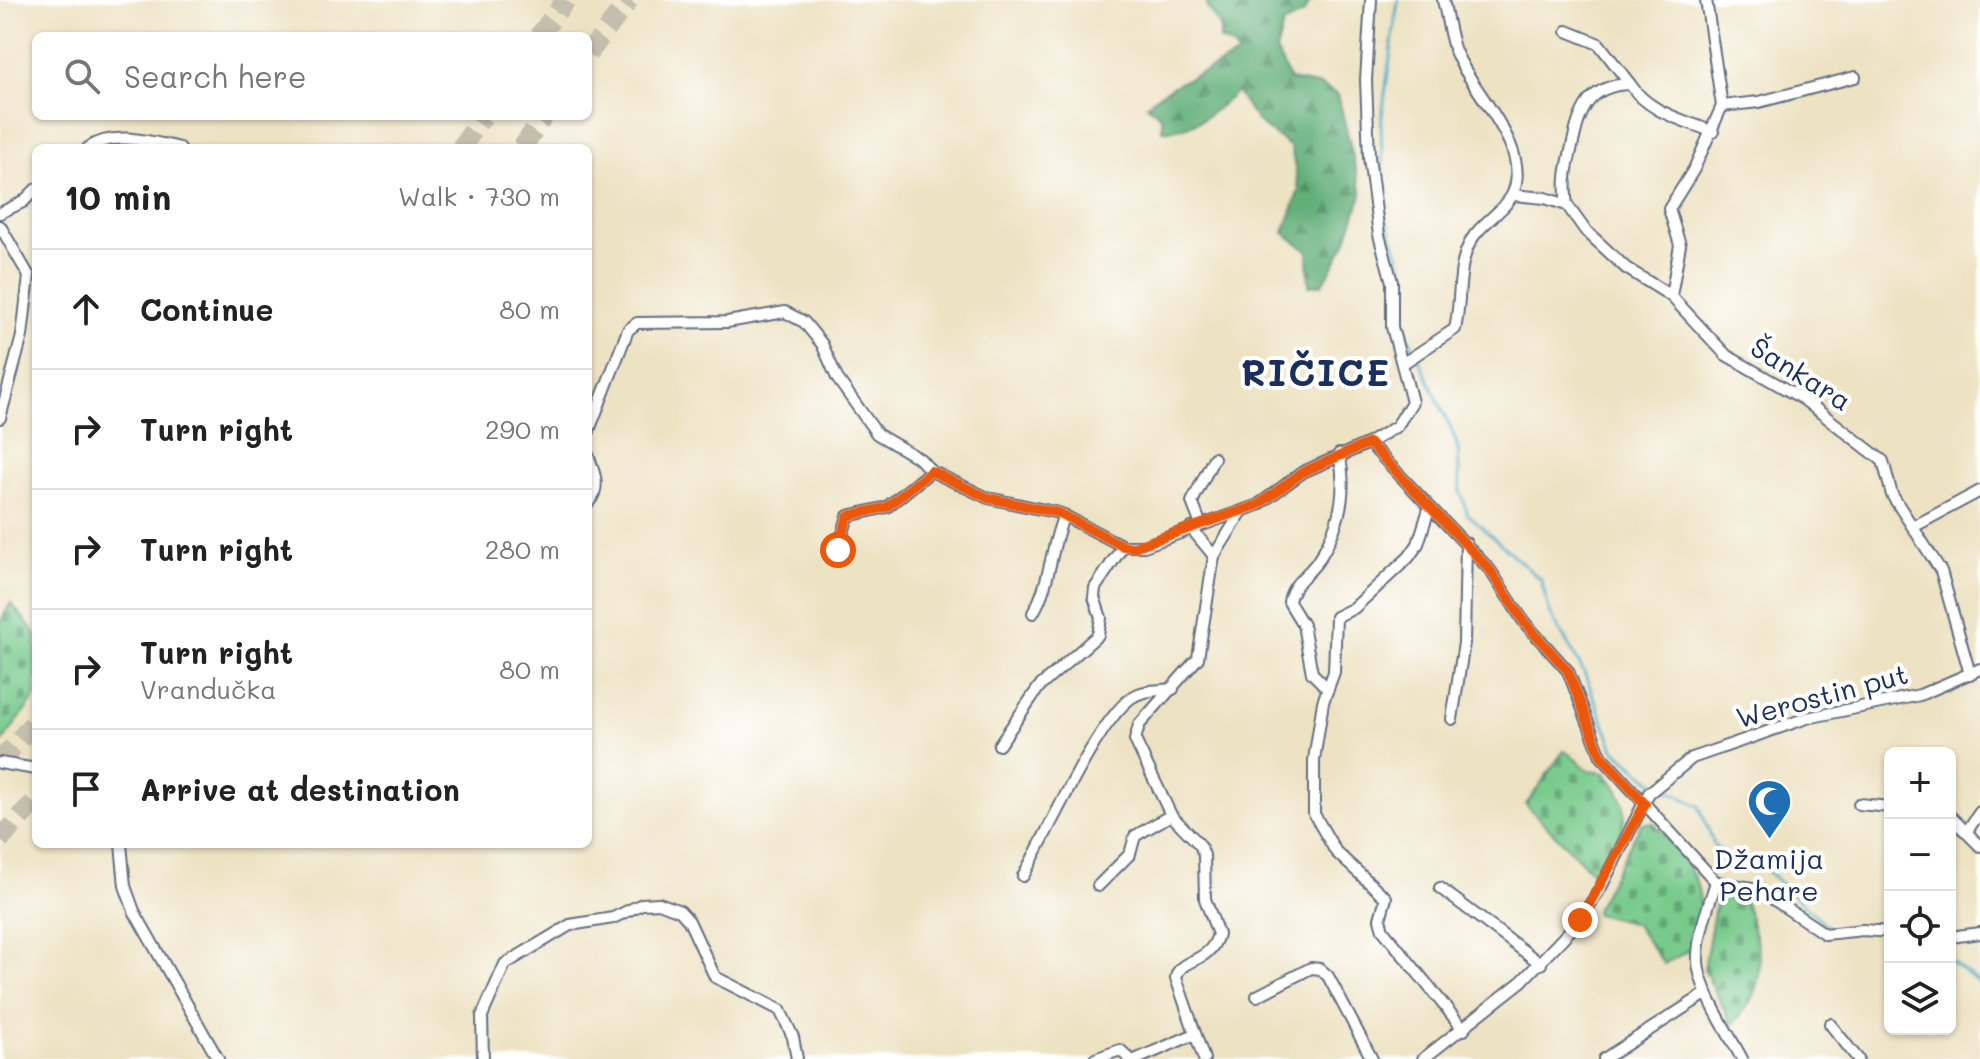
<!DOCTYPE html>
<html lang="en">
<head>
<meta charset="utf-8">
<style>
	:root { --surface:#fff; --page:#f6f6f6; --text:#222; --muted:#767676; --line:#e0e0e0 }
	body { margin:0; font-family:Mali,sans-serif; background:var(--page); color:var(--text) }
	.controls { position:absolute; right:24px; bottom:24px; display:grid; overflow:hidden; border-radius:12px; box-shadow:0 2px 6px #0004 }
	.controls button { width:72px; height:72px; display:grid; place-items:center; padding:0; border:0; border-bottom:2px solid var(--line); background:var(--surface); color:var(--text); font:40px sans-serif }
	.stop { position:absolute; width:24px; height:24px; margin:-18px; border:6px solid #ea580c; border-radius:50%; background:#fff }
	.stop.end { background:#ea580c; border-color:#fff; box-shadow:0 2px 8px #0008 }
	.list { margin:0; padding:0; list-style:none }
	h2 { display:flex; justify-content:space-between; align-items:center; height:104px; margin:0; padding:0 32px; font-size:34px }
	h2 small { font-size:26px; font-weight:400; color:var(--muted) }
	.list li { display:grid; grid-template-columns:52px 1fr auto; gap:24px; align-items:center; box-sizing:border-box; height:120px; padding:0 32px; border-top:2px solid var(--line) }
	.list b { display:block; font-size:30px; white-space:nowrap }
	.list p { margin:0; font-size:26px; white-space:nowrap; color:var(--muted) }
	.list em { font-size:26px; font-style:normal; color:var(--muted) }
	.icon { flex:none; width:44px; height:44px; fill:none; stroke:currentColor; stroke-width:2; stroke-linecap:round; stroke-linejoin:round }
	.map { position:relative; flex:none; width:1980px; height:1059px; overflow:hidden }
	.search { position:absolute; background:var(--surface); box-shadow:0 2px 6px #0004; left:32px; top:32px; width:560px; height:88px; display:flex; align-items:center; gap:20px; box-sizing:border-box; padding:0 28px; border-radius:12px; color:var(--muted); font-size:30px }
	.panel { position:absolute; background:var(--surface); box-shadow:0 2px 6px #0004; left:32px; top:144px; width:560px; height:704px; border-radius:12px }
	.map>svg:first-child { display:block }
	.forest { fill:url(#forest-firs); stroke:#3e6f6b; stroke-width:2 }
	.cemetery { fill:url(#cemetery-stones); stroke:#4a7d76; stroke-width:2 }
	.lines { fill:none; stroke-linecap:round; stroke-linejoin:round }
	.stream { stroke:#42a7c2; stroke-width:3 }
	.motorway-tunnel { stroke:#c3beae; stroke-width:20; stroke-dasharray:20 10; stroke-linecap:butt }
	.minor-casing { stroke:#646e81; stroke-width:14 }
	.minor { stroke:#fff; stroke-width:10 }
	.route { stroke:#ea580c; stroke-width:10 }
	.labels { text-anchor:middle; stroke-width:8; stroke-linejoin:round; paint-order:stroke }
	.street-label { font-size:28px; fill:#1b2f5e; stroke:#fff }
	.poi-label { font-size:28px; fill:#1b2f5e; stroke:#fff }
	.district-label { font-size:36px; font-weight:bold; letter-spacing:2px; fill:#1b2f5e; stroke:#fff }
</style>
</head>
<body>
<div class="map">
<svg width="1980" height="1059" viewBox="0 0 1980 1059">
	<defs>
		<pattern id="forest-firs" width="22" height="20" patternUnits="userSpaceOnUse" patternTransform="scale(2)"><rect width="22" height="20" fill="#62af78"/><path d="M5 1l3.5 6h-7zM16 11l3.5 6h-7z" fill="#508f66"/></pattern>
		<pattern id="cemetery-stones" width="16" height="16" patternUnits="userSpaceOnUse" patternTransform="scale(2)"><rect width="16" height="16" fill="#79cb8d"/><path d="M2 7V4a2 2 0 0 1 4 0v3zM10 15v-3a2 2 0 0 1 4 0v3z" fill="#62a576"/></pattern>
	</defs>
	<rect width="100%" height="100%" fill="#fff"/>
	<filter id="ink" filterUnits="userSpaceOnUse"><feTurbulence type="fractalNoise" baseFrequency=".0125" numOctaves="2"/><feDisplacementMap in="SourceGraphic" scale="16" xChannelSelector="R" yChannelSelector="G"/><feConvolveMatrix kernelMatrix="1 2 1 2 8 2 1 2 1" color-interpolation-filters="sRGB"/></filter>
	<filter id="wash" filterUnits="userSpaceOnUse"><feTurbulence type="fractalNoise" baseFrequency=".006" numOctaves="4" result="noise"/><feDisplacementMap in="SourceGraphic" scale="32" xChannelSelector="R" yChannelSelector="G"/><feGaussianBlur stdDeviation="1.8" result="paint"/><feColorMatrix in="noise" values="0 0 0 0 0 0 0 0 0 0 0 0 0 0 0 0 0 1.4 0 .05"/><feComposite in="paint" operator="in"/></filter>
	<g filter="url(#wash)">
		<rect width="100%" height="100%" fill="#ede2c2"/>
		<path class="forest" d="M1208,0H1311L1304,13L1283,25L1276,51L1290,80L1322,86L1338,95L1362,194L1346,242L1323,284L1309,286L1308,251L1284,233L1299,190L1291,147L1259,123L1236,92C1214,111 1193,133 1162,130V117L1147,105C1170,81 1209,73 1238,54L1232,46L1220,40V26L1207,8Z"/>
		<g class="cemetery">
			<polygon points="11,603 36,634 36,696 0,745 0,622"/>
			<path d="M1564,750L1590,771L1605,773C1642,815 1620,834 1596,876L1526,805Z"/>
			<path d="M1648,823H1654C1692,868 1713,887 1691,949L1664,964L1635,924L1596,914L1595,910L1641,824Z"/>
			<path d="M1741,891C1758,945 1776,979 1732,1025L1704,969L1716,900Z"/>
		</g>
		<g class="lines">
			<g class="stream">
				<polyline points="1398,0 1381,123 1384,212 1403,268 1402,323 1453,433 1458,449 1460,491 1468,515 1541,580 1550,613 1584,672 1614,749 1655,784"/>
				<polyline points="1662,787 1699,806 1715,847 1725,855"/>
				<polyline points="1766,870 1829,928"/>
				<polyline points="1950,961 1980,983"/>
			</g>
		</g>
	</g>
	<g filter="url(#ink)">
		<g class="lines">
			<g class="motorway-tunnel">
				<polyline points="539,36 566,0"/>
				<polyline points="588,54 629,0"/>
				<polyline points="461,148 483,116"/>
				<polyline points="522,148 544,116"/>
				<polyline points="0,762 36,720"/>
				<polyline points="0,840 36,800"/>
			</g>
			<defs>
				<g id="minor">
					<polyline points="1567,31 1599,44 1630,84"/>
					<polyline points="1722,106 1759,102 1855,77"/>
					<path d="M88,148C114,130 151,142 180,148"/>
					<polyline points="1513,195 1545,198 1567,205 1585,230 1626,268 1671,296 1726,355 1803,399 1883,461 1892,495 1941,571 1970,674"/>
					<path d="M1567,205C1563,179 1568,163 1574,138C1581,105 1593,85 1630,84C1649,113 1682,119 1713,132"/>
					<polyline points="0,213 23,202 36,189"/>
					<polyline points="0,226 29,276 22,336 0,418"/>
					<polyline points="1671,296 1680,245 1669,209 1694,169 1722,106 1706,0"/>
					<path d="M1402,364L1455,329C1462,300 1456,265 1472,239C1482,222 1506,210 1513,193C1533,145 1468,89 1454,48C1449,33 1447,16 1443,0"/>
					<polyline points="588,433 628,330 637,323 727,322 785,312 804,322 822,344 837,378 877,434 920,459 931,471 988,498 1059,513 1123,546 1144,546 1258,505 1303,472 1369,443 1490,570 1524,622 1568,671 1601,756 1716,882"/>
					<polyline points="1369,443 1397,426 1412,402 1392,327 1392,282 1379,235 1369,157 1366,80 1371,0"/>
					<path d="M588,455C594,473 602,487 588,503"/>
					<polyline points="1429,509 1418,544 1409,557 1354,608 1336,617 1334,672 1323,702 1314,760 1314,814 1336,852 1386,898 1380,919 1383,930 1464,1030"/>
					<polyline points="1201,525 1192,502 1214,458"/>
					<polyline points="1913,527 1980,491"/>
					<polyline points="1191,528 1214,556"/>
					<polyline points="838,550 848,516 887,507 931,471"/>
					<path d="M1033,613C1051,582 1050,548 1064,515"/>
					<path d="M1328,689L1312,673L1303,625L1289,602C1291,584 1308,575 1317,562C1339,529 1348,492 1339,454"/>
					<polyline points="1452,719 1464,643 1466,543"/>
					<polyline points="999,745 1039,687 1098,635 1101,618 1094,597 1095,588 1123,546"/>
					<polyline points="0,763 36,769"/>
					<polyline points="1859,804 1890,807"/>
					<polyline points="1950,816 1980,846"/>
					<polyline points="1967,831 1980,812"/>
					<polyline points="121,844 125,886 134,911 218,1059"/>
					<path d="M1023,876C1048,833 1095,725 1131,698C1143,689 1159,691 1173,689"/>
					<polyline points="1716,882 1758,889 1825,934 1863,930 1890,932"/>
					<path d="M1716,882C1708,907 1697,936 1698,962C1699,989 1729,1034 1742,1059"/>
					<polyline points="1098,886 1130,854 1135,836 1171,815"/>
					<polyline points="1440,888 1541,964"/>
					<polyline points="1950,937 1980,933"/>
					<polyline points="1257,996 1311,968 1320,969 1328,976 1372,1059"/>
					<polyline points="1830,1024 1858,1059"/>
					<polyline points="483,1059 482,1016 505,964 570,925 613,918 642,904 659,903 680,911 689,921 715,977 780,1010 793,1037 797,1059"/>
					<polyline points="1095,1059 1120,1050 1130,1059"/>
					<polyline points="1137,1059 1195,1034"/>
					<path d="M1204,1059L1176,978C1179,957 1210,965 1218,934L1205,899L1204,855L1200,845L1171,815L1135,740L1139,725L1198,658L1214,556L1242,511"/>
					<polyline points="1423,1059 1522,981 1580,920 1600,889 1649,793 1692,758 1807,718 1920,695 1980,669"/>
					<polyline points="1604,1059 1707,993"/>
				</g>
			</defs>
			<use href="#minor" class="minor-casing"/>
			<use href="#minor" class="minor"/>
		</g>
	</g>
	<g class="lines" filter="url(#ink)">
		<polyline class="route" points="838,550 848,516 887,507 931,471 988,498 1059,513 1123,546 1134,547 1258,505 1303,472 1369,443 1490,570 1524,622 1568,671 1601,756 1645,804 1580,920"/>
	</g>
	<defs>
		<symbol id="mosque-pin" viewBox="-11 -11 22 30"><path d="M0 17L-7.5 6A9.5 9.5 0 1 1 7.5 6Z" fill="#1f6fb2" stroke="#fff"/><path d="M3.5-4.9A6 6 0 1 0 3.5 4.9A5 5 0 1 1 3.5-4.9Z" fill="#fff"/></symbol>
	</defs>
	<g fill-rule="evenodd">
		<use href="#mosque-pin" x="1744" y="776" width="51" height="69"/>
	</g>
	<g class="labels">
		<g class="street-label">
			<text transform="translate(1801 374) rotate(32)" y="10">Šankara</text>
			<text transform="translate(1822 696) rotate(-15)" y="10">Werostin put</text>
		</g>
		<g class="poi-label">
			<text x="1769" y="869">Džamija<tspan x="1769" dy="32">Pehare</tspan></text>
		</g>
		<g class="district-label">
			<text x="1316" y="386">RIČICE</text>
		</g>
	</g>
</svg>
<div class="controls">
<button>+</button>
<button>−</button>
<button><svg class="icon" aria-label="locate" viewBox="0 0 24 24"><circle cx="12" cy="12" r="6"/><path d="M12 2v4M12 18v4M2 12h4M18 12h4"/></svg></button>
<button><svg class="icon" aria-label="layers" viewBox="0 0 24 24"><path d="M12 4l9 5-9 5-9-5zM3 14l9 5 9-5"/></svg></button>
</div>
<div class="stop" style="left:838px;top:550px"></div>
<div class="stop end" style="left:1580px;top:920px"></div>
<div class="search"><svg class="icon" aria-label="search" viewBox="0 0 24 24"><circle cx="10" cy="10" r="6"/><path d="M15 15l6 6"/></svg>Search here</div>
<section class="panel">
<h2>10 min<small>Walk · 730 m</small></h2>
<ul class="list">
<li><svg class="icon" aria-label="ahead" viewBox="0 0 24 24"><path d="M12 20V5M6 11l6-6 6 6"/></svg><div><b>Continue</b></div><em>80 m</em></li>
<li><svg class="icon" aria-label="right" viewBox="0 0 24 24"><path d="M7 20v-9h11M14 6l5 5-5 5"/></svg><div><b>Turn right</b></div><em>290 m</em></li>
<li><svg class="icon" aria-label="right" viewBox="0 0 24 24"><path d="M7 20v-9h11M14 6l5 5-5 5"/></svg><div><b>Turn right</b></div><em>280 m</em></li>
<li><svg class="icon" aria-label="right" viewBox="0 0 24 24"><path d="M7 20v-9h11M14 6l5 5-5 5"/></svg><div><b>Turn right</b><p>Vrandučka</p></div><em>80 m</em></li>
<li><svg class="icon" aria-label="arrive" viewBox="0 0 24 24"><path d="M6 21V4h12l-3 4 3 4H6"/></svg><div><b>Arrive at destination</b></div></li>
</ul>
</section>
</div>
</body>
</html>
